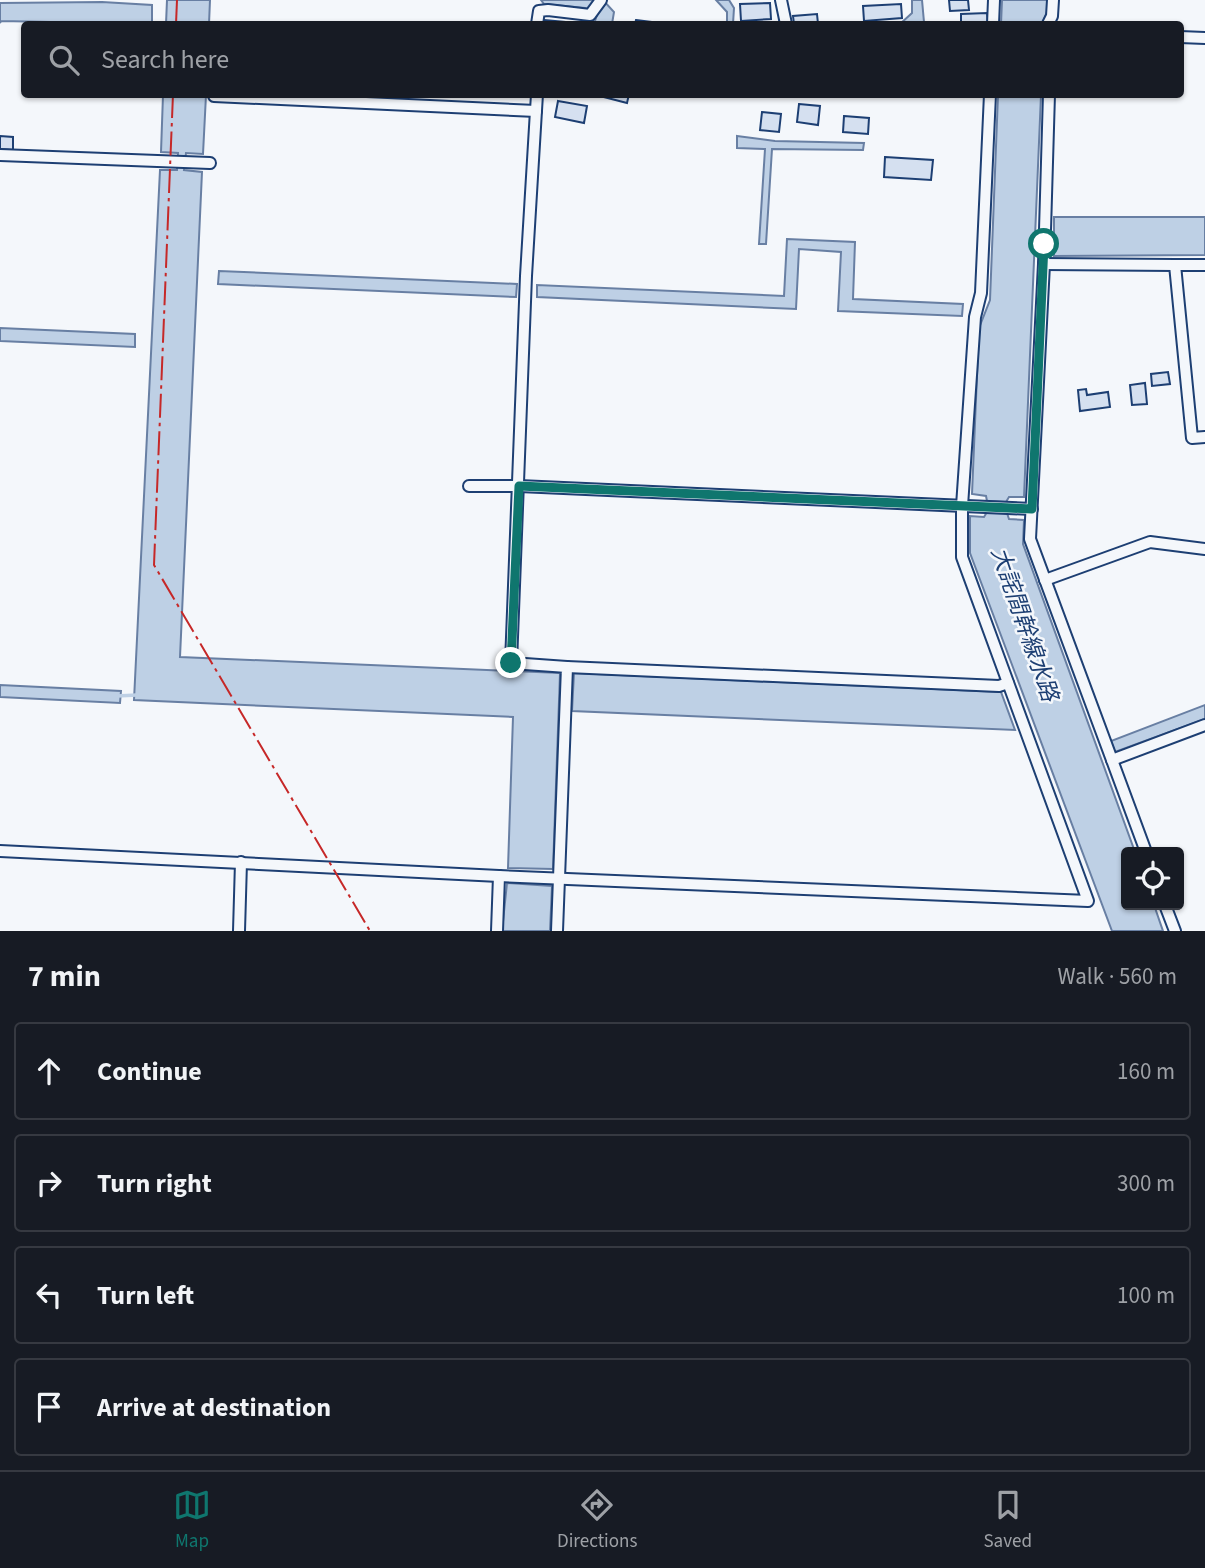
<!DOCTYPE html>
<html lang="en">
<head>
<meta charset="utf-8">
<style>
	:root { --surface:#171b24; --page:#242831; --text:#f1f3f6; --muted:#9ea1a6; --line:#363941; --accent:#0f766e }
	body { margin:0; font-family:"Source Sans 3","Noto Sans JP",sans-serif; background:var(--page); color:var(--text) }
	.controls { position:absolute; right:21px; bottom:21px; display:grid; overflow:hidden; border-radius:7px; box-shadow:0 2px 5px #0004 }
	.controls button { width:63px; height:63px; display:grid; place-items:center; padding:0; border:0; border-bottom:2px solid var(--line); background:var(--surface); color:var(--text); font:35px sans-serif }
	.stop { position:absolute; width:21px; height:21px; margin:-16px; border:5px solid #0f766e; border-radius:50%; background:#fff }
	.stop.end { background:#0f766e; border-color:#fff; box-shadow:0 2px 7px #0008 }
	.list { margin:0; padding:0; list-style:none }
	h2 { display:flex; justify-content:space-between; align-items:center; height:91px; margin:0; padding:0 28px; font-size:30px }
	h2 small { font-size:23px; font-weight:400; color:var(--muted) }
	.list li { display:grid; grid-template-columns:46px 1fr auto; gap:21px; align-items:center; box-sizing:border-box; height:98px; margin:0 14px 14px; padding:0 14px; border:2px solid var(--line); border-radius:7px }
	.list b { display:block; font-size:26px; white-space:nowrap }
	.list em { font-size:23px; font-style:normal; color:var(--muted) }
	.icon { flex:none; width:38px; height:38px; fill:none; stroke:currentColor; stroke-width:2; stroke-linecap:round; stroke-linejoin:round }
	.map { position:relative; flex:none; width:1205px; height:931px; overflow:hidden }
	.search { position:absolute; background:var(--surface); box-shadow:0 2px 5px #0004; left:21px; right:21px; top:21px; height:77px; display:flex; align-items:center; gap:18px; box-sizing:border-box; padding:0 24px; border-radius:7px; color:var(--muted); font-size:26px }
	.sheet { height:539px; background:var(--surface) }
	nav { display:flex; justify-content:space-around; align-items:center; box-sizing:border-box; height:98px; border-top:2px solid var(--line); background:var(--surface); font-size:19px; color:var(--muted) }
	nav a { display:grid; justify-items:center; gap:4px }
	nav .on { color:var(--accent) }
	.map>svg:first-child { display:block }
	.water { fill:#bed0e5; stroke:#687fa3; stroke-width:2 }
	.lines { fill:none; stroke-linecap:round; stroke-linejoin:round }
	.stream { stroke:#bed0e5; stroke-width:3.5 }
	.building { fill:#d5e0f0; stroke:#1d3f73; stroke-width:2 }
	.minor-casing { stroke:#1d3f73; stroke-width:14 }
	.minor { stroke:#f4f7fb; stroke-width:10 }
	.power { stroke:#c62828; stroke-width:2; stroke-dasharray:24 5 3.5 5; stroke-linecap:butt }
	.route { stroke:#0f766e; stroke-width:9 }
	.labels { text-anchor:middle; stroke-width:5; stroke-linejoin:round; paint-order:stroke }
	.water-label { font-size:23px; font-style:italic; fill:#1d3f73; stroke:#f4f7fb }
</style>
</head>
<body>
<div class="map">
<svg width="1205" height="931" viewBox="0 0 1205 931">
	<rect width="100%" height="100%" fill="#f4f7fb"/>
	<g class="water">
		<polygon points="167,0 210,0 209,24 166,24"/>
		<polygon points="541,0 603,0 614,12 612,24 594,24 597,15 585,8 544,4"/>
		<polygon points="716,0 729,0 734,8 733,24 727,24 727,12"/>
		<polygon points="912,0 922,0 924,22 930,24 900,24 912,13"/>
		<polygon points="1002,0 1049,0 1048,10 1042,24 1001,24"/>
		<polygon points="102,2 152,5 152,24 1,21 0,23 0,3"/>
		<polygon points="163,95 206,95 203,154 186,153 184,170 202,172 180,657 560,673 553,869 508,868 513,717 134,700 160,170 177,170 178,153 161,152"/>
		<polygon points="998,95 1041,95 1024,497 1009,497 1006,502 987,501 986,496 972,494 979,328 990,300"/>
		<polygon points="737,136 775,141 864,143 863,150 772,149 766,244 759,244 765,149 737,148"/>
		<polygon points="1054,217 1205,217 1205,255 1054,256"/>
		<polygon points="787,239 855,242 853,299 963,304 962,316 838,311 841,252 799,249 796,309 537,297 537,285 784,296"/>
		<polygon points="219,271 517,284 516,297 218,284"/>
		<polygon points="0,328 135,334 135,347 0,341"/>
		<polygon points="987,512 1007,513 1009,519 1024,520 1023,544 1135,852 1126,852 1126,905 1154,905 1163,931 1112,931 970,553 970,516 984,517"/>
		<polygon points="574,673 1001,692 1015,730 572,711"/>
		<polygon points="0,685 121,691 120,703 0,697"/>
		<polygon points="1205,705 1205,719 1115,752 1111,741"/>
		<polygon points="507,883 552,886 550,931 502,931"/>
	</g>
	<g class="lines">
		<polyline class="stream" points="117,696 137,695"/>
	</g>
	<g class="building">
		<polygon points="949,0 968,0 969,10 950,11"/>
		<polygon points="770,3 771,19 741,21 740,4"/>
		<polygon points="901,4 902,18 864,21 863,6"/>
		<polygon points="987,13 988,23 961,24 961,14"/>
		<polygon points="817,14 818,24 794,24 793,16"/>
		<polygon points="544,20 565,22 565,24 543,24"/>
		<polygon points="636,20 651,22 651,24 635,24"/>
		<polygon points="592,94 629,94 627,103"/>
		<polygon points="558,101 587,106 584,123 555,117"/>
		<polygon points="799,104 820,106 818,125 797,122"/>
		<polygon points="762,112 781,114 779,132 760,130"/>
		<polygon points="844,116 869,118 868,134 843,132"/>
		<polygon points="0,136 13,137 13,150 0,149"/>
		<polygon points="885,157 933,160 931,180 884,177"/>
		<polygon points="1168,372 1170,384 1152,386 1151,374"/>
		<polygon points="1145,383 1147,404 1132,405 1130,385"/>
		<polygon points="1086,389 1087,395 1108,392 1110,407 1080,411 1078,390"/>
	</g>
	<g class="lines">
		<defs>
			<g id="minor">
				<polyline points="781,0 786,24"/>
				<polyline points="537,24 539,11 548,10 590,15 601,0"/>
				<polyline points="993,24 994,0"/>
				<polyline points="1048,24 1052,16 1053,0"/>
				<polyline points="1180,37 1205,38"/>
				<polyline points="537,94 526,276 511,663 567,667 557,931"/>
				<polyline points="1049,94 1044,264 1030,539 1112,760 1205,725"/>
				<polyline points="214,96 536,111"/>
				<polyline points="0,155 210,163"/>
				<polyline points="1044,264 1175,265 1192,438 1205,437"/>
				<polyline points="1175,265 1205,265"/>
				<polyline points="469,486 519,486 1032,509"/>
				<polyline points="1045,580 1150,542 1205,549"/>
				<polyline points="567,667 999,686 1008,683"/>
				<polyline points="1112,760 1146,852"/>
				<polyline points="0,851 499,876 1088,901 962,557 962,506 975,317 981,293 990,94"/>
				<polyline points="1165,905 1175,931"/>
				<polyline points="239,931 241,862"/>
				<polyline points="497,931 499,876"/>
			</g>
		</defs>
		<use href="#minor" class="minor-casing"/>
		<use href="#minor" class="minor"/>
		<g class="power">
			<polyline points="176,24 177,0"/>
			<polyline points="173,94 154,565 370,931"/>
		</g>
	</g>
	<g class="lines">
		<polyline class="route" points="511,663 519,486 1032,509 1044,244"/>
	</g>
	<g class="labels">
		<g class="water-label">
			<text transform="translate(1025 624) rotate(71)" y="8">大詫間幹線水路</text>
		</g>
	</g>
</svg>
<div class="controls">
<button><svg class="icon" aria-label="locate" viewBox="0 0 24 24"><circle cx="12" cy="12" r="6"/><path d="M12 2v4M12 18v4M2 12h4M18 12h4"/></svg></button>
</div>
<div class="stop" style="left:1044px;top:244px"></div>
<div class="stop end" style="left:511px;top:663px"></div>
<div class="search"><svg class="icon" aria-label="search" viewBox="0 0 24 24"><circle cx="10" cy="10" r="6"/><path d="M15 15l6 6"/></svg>Search here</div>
</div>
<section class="sheet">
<h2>7 min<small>Walk · 560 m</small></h2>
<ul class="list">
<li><svg class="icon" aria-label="ahead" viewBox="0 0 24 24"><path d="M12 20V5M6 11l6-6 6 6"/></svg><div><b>Continue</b></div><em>160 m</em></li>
<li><svg class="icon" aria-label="right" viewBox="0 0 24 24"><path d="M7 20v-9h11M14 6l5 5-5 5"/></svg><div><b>Turn right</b></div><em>300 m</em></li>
<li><svg class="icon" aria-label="left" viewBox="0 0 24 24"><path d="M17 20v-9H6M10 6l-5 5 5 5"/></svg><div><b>Turn left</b></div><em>100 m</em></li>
<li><svg class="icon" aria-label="arrive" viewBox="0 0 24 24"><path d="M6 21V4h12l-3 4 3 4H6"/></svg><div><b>Arrive at destination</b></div></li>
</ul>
</section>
<nav>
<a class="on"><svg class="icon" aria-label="map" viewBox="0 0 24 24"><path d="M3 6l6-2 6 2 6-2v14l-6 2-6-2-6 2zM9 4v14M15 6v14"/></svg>Map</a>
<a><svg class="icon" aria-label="directions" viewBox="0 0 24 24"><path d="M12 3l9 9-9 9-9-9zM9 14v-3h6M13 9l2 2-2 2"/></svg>Directions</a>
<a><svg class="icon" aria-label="saved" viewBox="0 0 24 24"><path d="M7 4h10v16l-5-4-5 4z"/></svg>Saved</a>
</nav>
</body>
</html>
